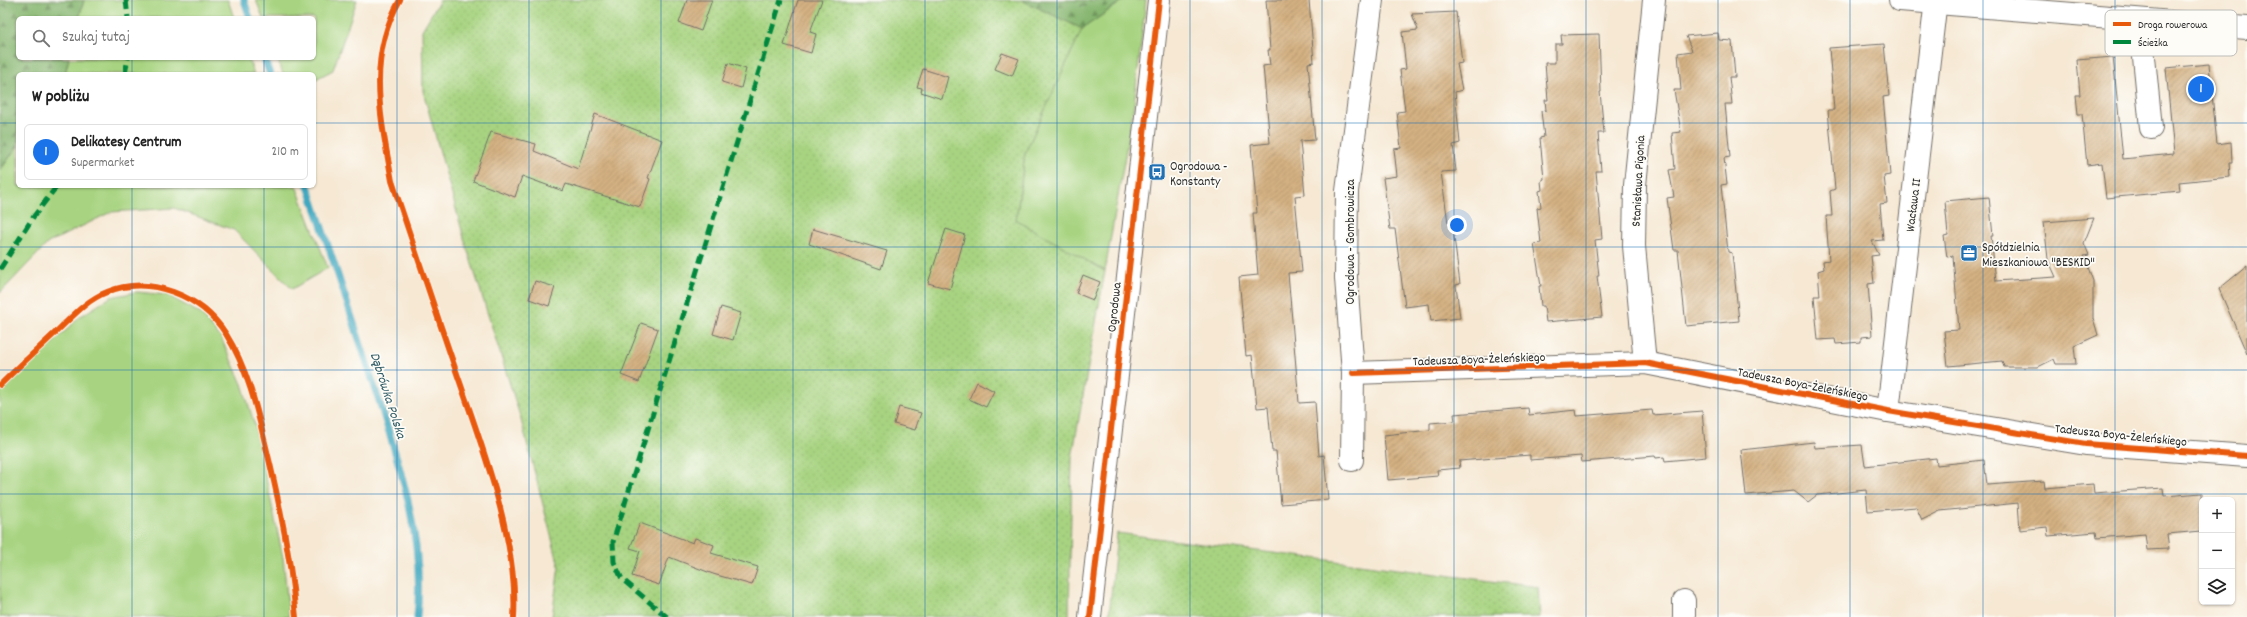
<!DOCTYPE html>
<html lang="pl">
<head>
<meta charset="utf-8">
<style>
	:root { --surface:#fff; --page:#f2f2f2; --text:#222; --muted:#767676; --line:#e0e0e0; --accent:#1a73e8 }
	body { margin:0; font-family:Dekko,sans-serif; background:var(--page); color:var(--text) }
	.controls { position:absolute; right:12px; bottom:12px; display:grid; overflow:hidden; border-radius:6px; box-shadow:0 1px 3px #0004 }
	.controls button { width:36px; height:36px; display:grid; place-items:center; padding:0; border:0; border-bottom:1px solid var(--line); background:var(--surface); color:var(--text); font:20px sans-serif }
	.you { position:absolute; left:1457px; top:225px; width:14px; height:14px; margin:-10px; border:3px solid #fff; border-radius:50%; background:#1a73e8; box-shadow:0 0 0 6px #1a73e833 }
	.badge { display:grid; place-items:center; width:26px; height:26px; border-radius:50%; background:var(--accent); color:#fff; font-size:13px; font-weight:700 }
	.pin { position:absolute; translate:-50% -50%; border:2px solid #fff; box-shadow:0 1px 4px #0006 }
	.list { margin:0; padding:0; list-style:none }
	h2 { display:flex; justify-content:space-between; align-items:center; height:52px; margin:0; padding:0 16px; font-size:17px }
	h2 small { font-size:13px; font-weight:400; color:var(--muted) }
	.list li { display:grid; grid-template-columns:26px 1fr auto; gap:12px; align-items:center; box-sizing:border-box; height:56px; margin:0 8px 8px; padding:0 8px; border:1px solid var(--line); border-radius:6px }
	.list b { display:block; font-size:15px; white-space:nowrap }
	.list p { margin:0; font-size:13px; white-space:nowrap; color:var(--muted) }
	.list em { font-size:13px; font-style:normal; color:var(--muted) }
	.icon { flex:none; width:22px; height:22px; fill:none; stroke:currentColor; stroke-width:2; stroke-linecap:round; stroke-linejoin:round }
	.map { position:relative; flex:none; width:2247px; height:617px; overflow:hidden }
	.search { position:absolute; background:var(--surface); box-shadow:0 1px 3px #0004; left:16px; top:16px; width:300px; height:44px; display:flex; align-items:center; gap:10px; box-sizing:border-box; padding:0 14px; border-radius:6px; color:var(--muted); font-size:15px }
	.panel { position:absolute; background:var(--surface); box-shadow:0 1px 3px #0004; left:16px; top:72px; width:300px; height:116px; border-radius:6px }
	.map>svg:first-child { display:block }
	.grass { fill:#a8d481; stroke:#6a8056 }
	.forest { fill:url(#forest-firs); stroke:#58704d }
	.park { fill:url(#park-dots); stroke:#6a8056 }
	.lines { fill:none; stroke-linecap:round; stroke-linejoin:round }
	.stream { stroke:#3fa8c0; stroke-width:7 }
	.building { fill:url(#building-hatch) }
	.minor-casing { stroke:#726d66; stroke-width:24 }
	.minor { stroke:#fff; stroke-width:22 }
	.quiet { stroke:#00873e; stroke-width:5; stroke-dasharray:10 5; stroke-linecap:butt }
	.cycleway-casing { stroke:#fdfcf7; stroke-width:8 }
	.cycleway { stroke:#e8590c; stroke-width:6 }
	.grid { fill:none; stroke:#1f6fb2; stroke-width:1; stroke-opacity:0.55 }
	.labels { text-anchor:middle; stroke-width:3.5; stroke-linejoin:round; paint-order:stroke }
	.poi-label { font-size:13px; fill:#2b2b2b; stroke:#fdfcf7; text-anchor:start }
	.street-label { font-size:13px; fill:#2b2b2b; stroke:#fdfcf7 }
	.water-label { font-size:14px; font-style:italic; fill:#335d67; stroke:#fdfcf7 }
	.key { fill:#fdfcf7; stroke:#bebdba; stroke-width:1 }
	.key-label { font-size:11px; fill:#2b2b2b }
</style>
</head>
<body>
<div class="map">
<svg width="2247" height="617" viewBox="0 0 2247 617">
	<defs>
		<pattern id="forest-firs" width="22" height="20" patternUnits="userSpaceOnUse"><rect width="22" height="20" fill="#86b66f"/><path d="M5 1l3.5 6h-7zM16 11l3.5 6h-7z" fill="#6e945b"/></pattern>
		<pattern id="park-dots" width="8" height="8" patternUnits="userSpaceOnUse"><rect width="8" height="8" fill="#a8d481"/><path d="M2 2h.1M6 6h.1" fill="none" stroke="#91b670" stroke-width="1.8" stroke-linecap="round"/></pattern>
		<pattern id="building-hatch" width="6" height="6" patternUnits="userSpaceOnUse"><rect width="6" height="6" fill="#d4b182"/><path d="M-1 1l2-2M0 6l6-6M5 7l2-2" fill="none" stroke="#ac906b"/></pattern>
	</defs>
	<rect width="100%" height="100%" fill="#fdfcf7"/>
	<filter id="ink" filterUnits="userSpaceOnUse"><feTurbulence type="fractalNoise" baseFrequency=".025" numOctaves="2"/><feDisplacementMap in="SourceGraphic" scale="8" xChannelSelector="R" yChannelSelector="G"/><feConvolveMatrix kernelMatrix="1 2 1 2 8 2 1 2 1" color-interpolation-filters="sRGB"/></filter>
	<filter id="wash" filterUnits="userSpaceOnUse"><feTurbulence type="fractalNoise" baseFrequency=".012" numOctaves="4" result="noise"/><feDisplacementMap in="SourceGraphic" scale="16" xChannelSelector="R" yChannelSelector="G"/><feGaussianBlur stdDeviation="0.9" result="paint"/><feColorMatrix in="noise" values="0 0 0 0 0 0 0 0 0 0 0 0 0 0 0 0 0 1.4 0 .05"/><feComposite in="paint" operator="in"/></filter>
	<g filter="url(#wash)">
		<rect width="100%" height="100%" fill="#f6e8d3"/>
		<g class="grass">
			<polygon points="84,0 228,0 234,18 79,18"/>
			<polygon points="256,0 357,0 333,70 314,80 314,74 283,74 277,58 314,58 314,18 263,18"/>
			<polygon points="1124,0 1146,0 1134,104 1105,271 1016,220 1025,153 1082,29"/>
			<polygon points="69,58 248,58 254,74 65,74"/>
			<polygon points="18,145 18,186 296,186 328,268 292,289 234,230 174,208 111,212 48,243 0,293 0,171"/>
			<polygon points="137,292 167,295 201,314 221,338 242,384 255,426 283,558 289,617 0,617 0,393 81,316 111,297"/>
		</g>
		<g class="forest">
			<polygon points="0,0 84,0 79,18 18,18 18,58 69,58 65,74 18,74 18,145 0,171"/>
			<polygon points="1021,0 1124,0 1082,29"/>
		</g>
		<g class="park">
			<polygon points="440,0 1021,0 1082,29 1025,153 1016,220 1105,271 1072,458 1069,617 552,617 559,566 520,416 466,245 423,91 422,30"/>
			<polygon points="1117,533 1538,587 1540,617 1109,617"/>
		</g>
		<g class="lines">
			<g class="stream">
				<polyline points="244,0 250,18"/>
				<polyline points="264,58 270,74"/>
				<path d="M308,186C329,248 350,310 370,373C395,451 426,534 417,617"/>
			</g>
		</g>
		<g id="blocks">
			<g class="building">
				<polygon points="687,0 712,0 701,31 679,23"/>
				<polygon points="798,0 822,0 810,32 816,34 811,53 784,45"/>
				<polygon points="1266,0 1309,0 1314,62 1308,63 1315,140 1300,141 1305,195 1295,196 1302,272 1288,273 1299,403 1315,402 1319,456 1324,455 1328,500 1281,504 1276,451 1272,451 1268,407 1257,408 1252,355 1246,356 1239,277 1258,275 1253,213 1257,213 1251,145 1270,143 1263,66 1270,65 1268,50 1270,50"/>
				<polygon points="1456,12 1462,63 1457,64 1462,90 1455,92 1460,143 1453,145 1456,171 1441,172 1448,223 1452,222 1460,284 1456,285 1460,318 1431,321 1429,304 1405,307 1395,229 1390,229 1383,178 1397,176 1394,149 1401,148 1397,112 1405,111 1400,70 1406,69 1402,32 1418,30 1412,14"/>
				<polygon points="1718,33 1719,40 1732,41 1735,77 1729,77 1732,104 1725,104 1730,157 1724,158 1727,184 1721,185 1728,252 1732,253 1739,321 1686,326 1678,250 1674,250 1667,198 1674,197 1669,170 1675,169 1672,133 1681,132 1674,90 1681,90 1678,53 1692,51 1686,36"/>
				<polygon points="1599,34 1601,92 1600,92 1604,133 1598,133 1601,171 1596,171 1602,239 1595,240 1599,276 1597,276 1602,317 1546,322 1544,306 1541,306 1539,286 1541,286 1534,244 1541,243 1537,208 1541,207 1539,191 1542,190 1541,181 1544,179 1540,138 1544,137 1541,111 1546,110 1545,100 1548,100 1545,63 1555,63 1555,44 1562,44 1561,35"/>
				<polygon points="1884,44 1889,96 1883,97 1890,175 1884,176 1887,203 1880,204 1883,240 1872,241 1879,255 1871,256 1874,283 1868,284 1872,336 1861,337 1861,342 1836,344 1835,339 1818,340 1814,296 1820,296 1818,271 1824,269 1823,261 1829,260 1826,216 1832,216 1830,191 1835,189 1828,110 1834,110 1829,48"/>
				<polygon points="1002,53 1019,59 1012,76 995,69"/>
				<polygon points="2113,57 2123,159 2174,154 2166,68 2209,64 2217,144 2231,142 2232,162 2229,162 2230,177 2179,182 2180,191 2106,198 2102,163 2087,165 2082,114 2078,114 2076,95 2080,95 2077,60"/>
				<polygon points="728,63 746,69 741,88 722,82"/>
				<polygon points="923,69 948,77 942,99 921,92 922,88 917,87"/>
				<polygon points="595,114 662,140 648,178 650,179 640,207 566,184 563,191 522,176 515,197 473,181 491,132 536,144 534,151 578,169"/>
				<polygon points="1989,197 1993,236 1991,236 1996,281 2056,277 2048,259 2044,222 2094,218 2084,243 2089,255 2084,256 2093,281 2093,318 2098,335 2074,346 2076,364 2056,364 2054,359 2038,367 2004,367 2002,361 1948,366 1944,331 1959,330 1953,256 1947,257 1944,236 1948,235 1945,201"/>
				<polygon points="813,229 887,251 881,269 809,244"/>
				<polygon points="946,229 965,235 950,289 928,283"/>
				<polygon points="2247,266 2247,354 2219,289"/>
				<polygon points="1083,275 1100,282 1093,300 1076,293"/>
				<polygon points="535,281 555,287 549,306 529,299"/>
				<polygon points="721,307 741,313 733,340 713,334"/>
				<polygon points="641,323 658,329 639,382 621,375"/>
				<polygon points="977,382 994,391 986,407 969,399"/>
				<polygon points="899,407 921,413 915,430 894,424"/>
				<polygon points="1528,408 1529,415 1576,410 1577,416 1652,410 1653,415 1702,411 1706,457 1665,461 1664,457 1656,458 1655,456 1582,462 1581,456 1530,460 1530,455 1459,461 1460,468 1437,470 1438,476 1388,480 1384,435 1430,430 1430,423 1455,421 1454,414"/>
				<polygon points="1814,442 1815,448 1862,445 1865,466 1936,458 1937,465 1984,460 1987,485 2044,481 2045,488 2093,484 2094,493 2163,488 2164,496 2202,493 2202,531 2167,534 2169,549 2147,550 2145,534 2097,538 2096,532 2048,536 2047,527 2020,530 2018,503 1940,511 1922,520 1916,507 1868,511 1866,490 1817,495 1808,502 1794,491 1746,495 1741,450"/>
				<polygon points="640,523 693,543 695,538 714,545 711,553 758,567 752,585 713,574 669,557 659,585 632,576 640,551 630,548"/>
			</g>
		</g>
	</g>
	<g filter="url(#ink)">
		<use href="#blocks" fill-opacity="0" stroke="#726d66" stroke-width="1"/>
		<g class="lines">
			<defs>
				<g id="minor">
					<polyline points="1900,0 2247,28"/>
					<polyline points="2145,20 2143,47 2151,128"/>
					<polyline points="1645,363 1634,246 1635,185 1654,0"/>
					<polyline points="1353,373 1645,363 1888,411 2086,444 2247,456"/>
					<polyline points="1888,411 1936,0"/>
					<polyline points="1352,460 1353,373 1346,278 1347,191 1372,0"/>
					<polyline points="1090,617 1159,0"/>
					<polyline points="1684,617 1684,601"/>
				</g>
			</defs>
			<use href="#minor" class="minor-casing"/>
			<use href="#minor" class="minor"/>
			<g class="quiet">
				<polyline points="126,0 128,18"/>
				<polyline points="125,74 128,58"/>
				<polyline points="0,269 34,216 57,186"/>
				<polyline points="667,617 622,579 614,562 613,542 781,0"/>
			</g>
			<defs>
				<g id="cycleway">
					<path d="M400,0C366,58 381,119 392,181C413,243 433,304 454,365C479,438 519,540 514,617"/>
					<polyline points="1353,373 1645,363 1888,411 2086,444 2247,456"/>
					<path d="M0,385C18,367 37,350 55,333C71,318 86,300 107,292C149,274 202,296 226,334C247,367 257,409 266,447C280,504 291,559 296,617"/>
					<polyline points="1090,617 1159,0"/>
				</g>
			</defs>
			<use href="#cycleway" class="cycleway-casing"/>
			<use href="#cycleway" class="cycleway"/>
		</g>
	</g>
	<path class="grid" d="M132,0V18M264,0V18M397,0V617M529,0V617M661,0V617M793,0V617M925,0V617M1057,0V617M1190,0V617M1322,0V617M1454,0V617M1586,0V617M1718,0V617M1850,0V617M1983,0V617M2115,0V617M132,58V74M264,58V74M0,123H18M314,123H2247M132,186V617M264,186V617M0,247H2247M0,370H2247M0,494H2247"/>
	<defs>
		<symbol id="bus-square" viewBox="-11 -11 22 22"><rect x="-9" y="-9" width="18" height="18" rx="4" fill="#1f6fb2" stroke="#fdfcf7"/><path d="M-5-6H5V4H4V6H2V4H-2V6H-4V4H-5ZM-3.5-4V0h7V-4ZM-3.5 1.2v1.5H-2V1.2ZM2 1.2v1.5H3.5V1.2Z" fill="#fff"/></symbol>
		<symbol id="office-square" viewBox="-11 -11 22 22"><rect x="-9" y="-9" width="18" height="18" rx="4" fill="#1f6fb2" stroke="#fdfcf7"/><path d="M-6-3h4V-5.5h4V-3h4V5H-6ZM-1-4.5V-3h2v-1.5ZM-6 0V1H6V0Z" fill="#fff"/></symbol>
	</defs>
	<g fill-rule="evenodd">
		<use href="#bus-square" x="1147" y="162" width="20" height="20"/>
		<use href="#office-square" x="1959" y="243" width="20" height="20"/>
	</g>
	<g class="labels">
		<g class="poi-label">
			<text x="1170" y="170">Ogrodowa -<tspan x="1170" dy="15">Konstanty</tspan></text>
			<text x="1982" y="251">Spółdzielnia<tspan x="1982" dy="15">Mieszkaniowa "BESKID"</tspan></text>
		</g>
		<g class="street-label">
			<text transform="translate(1637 181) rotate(-87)" y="5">Stanisława Pigonia</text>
			<text transform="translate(1912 205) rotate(-83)" y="5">Wacława II</text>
			<text transform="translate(1349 242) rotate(-90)" y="5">Ogrodowa - Gombrowicza</text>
			<text transform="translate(1113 307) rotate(-84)" y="5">Ogrodowa</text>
			<text transform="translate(1479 358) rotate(-2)" y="5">Tadeusza Boya-Żeleńskiego</text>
			<text transform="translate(1803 383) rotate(11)" y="5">Tadeusza Boya-Żeleńskiego</text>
			<text transform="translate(2121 434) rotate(6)" y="5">Tadeusza Boya-Żeleńskiego</text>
		</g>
		<g class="water-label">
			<text transform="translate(389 395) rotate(72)" y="5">Dąbrówka Polska</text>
		</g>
	</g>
	<rect x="2105" y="10" width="132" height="46" rx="6" class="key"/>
	<rect x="2113" y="22" width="18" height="4" fill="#e8590c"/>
	<rect x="2113" y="40" width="18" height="4" fill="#00873e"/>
	<g class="key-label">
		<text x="2138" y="28">Droga rowerowa</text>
		<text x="2138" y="46">Ścieżka</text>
	</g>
</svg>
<div class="controls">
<button>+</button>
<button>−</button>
<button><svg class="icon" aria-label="layers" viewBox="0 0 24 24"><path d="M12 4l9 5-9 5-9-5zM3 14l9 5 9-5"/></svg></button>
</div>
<div class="you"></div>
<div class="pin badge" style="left:2201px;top:89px">1</div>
<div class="search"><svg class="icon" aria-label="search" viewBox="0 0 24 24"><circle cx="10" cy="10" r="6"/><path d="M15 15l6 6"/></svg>Szukaj tutaj</div>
<section class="panel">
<h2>W pobliżu<small></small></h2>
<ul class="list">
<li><span class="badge">1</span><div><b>Delikatesy Centrum</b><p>Supermarket</p></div><em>210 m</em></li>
</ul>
</section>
</div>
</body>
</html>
